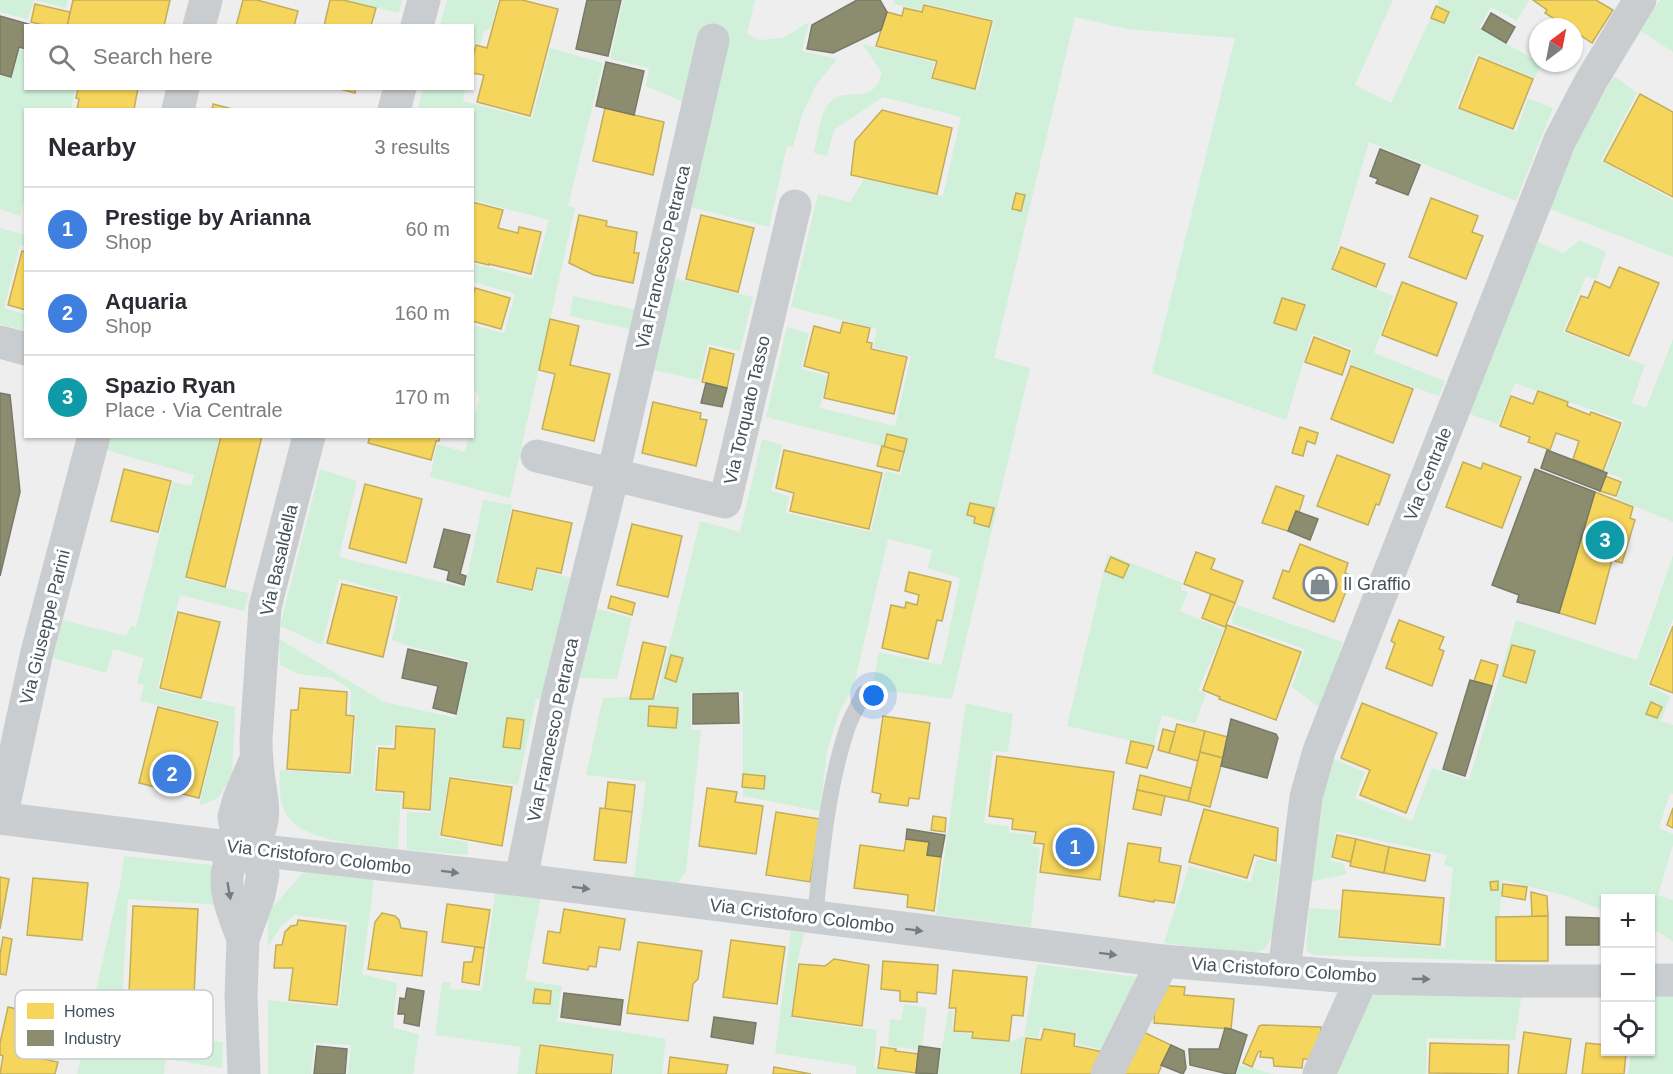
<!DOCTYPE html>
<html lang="en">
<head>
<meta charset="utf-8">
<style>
	:root { --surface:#fff; --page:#f7f7f7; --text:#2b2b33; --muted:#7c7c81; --line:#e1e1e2; --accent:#d93025 }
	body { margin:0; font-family:Arial,sans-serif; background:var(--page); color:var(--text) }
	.controls { position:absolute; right:18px; bottom:18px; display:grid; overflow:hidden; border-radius:0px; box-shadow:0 2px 4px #0004 }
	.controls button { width:54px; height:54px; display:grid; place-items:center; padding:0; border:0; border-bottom:2px solid var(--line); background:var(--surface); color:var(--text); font:30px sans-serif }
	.compass { position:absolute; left:1529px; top:18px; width:54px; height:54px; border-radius:50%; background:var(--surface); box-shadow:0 2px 4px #0004; rotate:32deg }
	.you { position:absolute; left:874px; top:696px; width:21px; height:21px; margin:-15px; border:4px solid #fff; border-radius:50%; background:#1a73e8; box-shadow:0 0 0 9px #1a73e833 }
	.badge { display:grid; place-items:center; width:39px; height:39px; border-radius:50%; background:var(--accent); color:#fff; font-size:20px; font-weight:700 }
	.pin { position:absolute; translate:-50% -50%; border:3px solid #fff; box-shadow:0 2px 6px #0006 }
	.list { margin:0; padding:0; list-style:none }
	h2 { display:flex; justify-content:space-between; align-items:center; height:78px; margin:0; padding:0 24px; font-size:26px }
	h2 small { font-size:20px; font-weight:400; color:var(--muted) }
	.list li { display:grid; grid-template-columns:39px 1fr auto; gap:18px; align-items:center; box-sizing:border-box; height:84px; padding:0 24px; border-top:2px solid var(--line) }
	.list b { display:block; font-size:22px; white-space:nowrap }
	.list p { margin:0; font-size:20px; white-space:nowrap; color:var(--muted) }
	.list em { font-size:20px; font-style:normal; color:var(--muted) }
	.icon { flex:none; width:33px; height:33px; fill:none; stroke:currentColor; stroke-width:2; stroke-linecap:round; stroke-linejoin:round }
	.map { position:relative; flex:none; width:1673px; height:1074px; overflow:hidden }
	.search { position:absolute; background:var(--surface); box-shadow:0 2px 4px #0004; left:24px; top:24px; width:450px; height:66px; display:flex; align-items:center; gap:15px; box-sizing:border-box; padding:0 21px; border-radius:0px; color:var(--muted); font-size:22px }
	.panel { position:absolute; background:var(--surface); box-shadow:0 2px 4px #0004; left:24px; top:108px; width:450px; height:330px; border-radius:0px }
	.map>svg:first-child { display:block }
	.green { fill:#d1f0d9 }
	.homes { fill:#f6d55c; stroke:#c1ae5c; stroke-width:1.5 }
	.industry { fill:#8c8c6e; stroke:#767b68; stroke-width:1.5 }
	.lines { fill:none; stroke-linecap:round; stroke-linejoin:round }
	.lane { stroke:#cacdcf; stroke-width:16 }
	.street { stroke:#cacdcf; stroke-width:33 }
	.secondary { stroke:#caced0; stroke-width:33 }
	.oneway { fill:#737d84 }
	.labels { text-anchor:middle; stroke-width:6; stroke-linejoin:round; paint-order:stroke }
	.street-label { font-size:18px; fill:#44525b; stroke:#fff }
	.poi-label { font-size:18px; fill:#44525b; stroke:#fff; text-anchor:start }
	.key { fill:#fff; stroke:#c7cbce; stroke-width:1.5 }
	.key-label { font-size:16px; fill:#44525b }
</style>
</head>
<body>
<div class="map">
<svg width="1673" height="1074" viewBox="0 0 1673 1074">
	<rect width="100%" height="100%" fill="#efeeee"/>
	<g class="green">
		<polygon points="0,0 68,0 66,8 34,0 28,19 0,12"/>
		<polygon points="346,0 402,0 399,13"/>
		<polygon points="447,0 498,0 491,28 484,31 481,44 475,43 473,52 472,26 440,25"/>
		<polygon points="623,0 755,0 747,34 760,40 783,38 809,22 802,51 837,59 816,85 802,115 793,147 787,146 769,227 686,206 683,102 646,86 649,68 610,59"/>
		<path d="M894,0H1004L1009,1L1010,0H1393L1355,85L1391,103L1439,0H1529L1517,21L1491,7L1479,28L1542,64L1535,78L1477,54L1456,108L1516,132L1528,98L1553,108L1516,201L1369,142L1331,270L1393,296L1374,353L1445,381L1439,396L1349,364L1353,349L1312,334L1286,420L1152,373L1235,38L1127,29L1075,17L994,358L1030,368L952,699L872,689L879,652L942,665L960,578L928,568L932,550L888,539L854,685L838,715L827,752L820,811L743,796V691L691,693V730H701L686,871L678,883L634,878L646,782L586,775L603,698L657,695L700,521L740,532L762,439L782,445L771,491L789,496L786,513L871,532L885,471L901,475L905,452L766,417L787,327L809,333L801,369L827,376L820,408L895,426L911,356L873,348L877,329L791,307L818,194L850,202L864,179L943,196L961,117L883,97L834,130L827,156L814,153C818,138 819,115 829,103C848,83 870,110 882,73L862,44L934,62L931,79L978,90L994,20L923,3L921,10L894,4Z"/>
		<polygon points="1660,0 1673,0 1673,52 1641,31"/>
		<polygon points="550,48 603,63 568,206 575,208 510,498 430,477 437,444 465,452 469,437 472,436 473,423 479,398 473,387 473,325 504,333 515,294 473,282 473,264 533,279 549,220 473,200 472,110 418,109 423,89 465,89 463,101 532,119"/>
		<polygon points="19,49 25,51 26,88 75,89 71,109 26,110 25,195 20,216 0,209 0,75 12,78"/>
		<polygon points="1614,76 1637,93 1601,161 1673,200 1673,257 1550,209 1583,128"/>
		<polygon points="0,228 25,235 25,246 20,245 4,308 25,314 25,331 0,324"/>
		<polygon points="1580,240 1606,252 1597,279 1586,276 1563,332 1645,365 1632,403 1646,408 1673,339 1673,522 1617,499 1622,478 1605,472 1624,421 1515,383 1498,424 1467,413 1537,241 1563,253"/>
		<polygon points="670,277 753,297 740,351 708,344 699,380 649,369"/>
		<polygon points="573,296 638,310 634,330 570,316"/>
		<polygon points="109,437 219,437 185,579 249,593 244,611 180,595 157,690 235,707 232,777 218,798 199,806 220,720 140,701 144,685 137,683 144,658 113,649 106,673 53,658 62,620 126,636 131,626 136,627 173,482 191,486 194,475 106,450"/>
		<path d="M320,469L357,481L339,557L465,588L483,500L512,505L495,583L533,592L538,570L572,578L544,699H536L518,785L449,776L439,837L467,842L468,855L407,850V812L431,813L437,728L394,724L392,745H376L373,792L401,794L398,849C369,845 299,843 285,812C279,799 279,784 280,770L353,775L356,714H350L351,690L332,678L298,674L280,665L279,639L384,702L456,718L469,661L408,646L392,640L401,596L339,579L322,645L280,626Z"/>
		<polygon points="1108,554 1182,583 1181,590 1188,592 1180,611 1224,630 1198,690 1206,694 1195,724 1162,715 1154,746 1067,726"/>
		<polygon points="1673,555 1673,619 1647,685 1670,696 1661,721 1673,725 1673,794 1670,793 1659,828 1673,834 1673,845 1658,895 1673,900 1673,942 1662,934 1651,929 1650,898 1606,898 1605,911 1567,896 1503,880 1495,961 1313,955 1306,950 1309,908 1339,910 1337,938 1445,948 1453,868 1444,865 1447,855 1336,831 1330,861 1343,863 1347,874 1310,882 1318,796 1332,758 1365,772 1355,798 1412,821 1432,768 1469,780 1516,620 1637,660"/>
		<polygon points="1237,605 1343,642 1320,708 1292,687 1305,649 1231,623"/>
		<polygon points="594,608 632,618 617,679 577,678"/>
		<polygon points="966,703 1013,714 1008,752 993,751 984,823 1009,826 1009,832 1033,835 1033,846 1040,848 1031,927 936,915"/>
		<polygon points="124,856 211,865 222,905 128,899 120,1035 223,1042 222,1068 166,1059 164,1074 77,1074 120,884"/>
		<polygon points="1257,859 1281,864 1276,889 1273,935 1265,949 1250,954 1164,943 1189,866 1251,882"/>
		<polygon points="304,872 374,880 362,974 397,983 393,1028 419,1034 413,1074 348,1074 351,1045 314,1043 311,1074 268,1074 268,1000 339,1008 349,922 295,915 281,926 268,947 268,912"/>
		<polygon points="495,893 541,897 525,980 562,986 557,1021 666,1039 662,1074 613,1074 615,1054 540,1043 535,1074 517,1074 521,1047 435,1035 442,982 451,982 450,989 482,991"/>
		<polygon points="791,931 804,933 798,961 791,1018 877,1030 874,1068 908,1074 856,1074 856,1066 775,1053"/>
		<polygon points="1037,964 1145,978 1109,1051 1076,1044 1077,1033 1040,1028 1038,1038 1025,1036 1019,1074 938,1074 948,1011 953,1011 952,1031 971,1034 971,1038 1010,1042 1024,1036"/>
		<polygon points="1372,991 1522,992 1515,1040 1427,1038 1426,1074 1327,1074"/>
		<polygon points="1651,992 1673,992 1673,1074 1628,1074 1631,1052 1650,1052"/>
		<polygon points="904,1004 927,1008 922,1045 918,1044 917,1050 888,1046 890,1019 901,1020"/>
		<polygon points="1240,1065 1274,1074 1236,1074"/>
	</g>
	<g class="homes">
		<polygon points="73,0 170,0 164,26 67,26"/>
		<polygon points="243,0 257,0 298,11 294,26 236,26"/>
		<polygon points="330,0 343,0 376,8 371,26 324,26"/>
		<polygon points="500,0 522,0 558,9 530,116 477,102 484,75 472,73 472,60 476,45 487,48"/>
		<polygon points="1533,0 1596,0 1613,10 1592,43 1574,31 1574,27 1567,27 1545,13 1547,10"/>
		<polygon points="35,4 70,12 67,26 47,26 31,22"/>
		<polygon points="924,5 992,21 975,89 932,78 937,61 876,46 887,12 902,16 904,8 922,12"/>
		<polygon points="1436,6 1449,12 1444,23 1431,18"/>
		<polygon points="1479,57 1533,79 1513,129 1459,108"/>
		<polygon points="78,88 138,88 134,109 136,110 77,110 79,99 76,98"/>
		<polygon points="336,88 356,88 355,93"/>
		<polygon points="1640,94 1673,112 1673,197 1604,161"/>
		<polygon points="213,104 236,110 212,110"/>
		<polygon points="605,108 664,122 653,175 593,161"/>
		<polygon points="882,110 952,128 937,194 851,175 855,141"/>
		<polygon points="1016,193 1025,195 1021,211 1012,209"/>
		<polygon points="1431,198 1478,216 1472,232 1483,236 1466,279 1409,257"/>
		<polygon points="472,202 503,210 498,228 518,233 519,227 541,232 531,274 489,264 489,265 472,261"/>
		<polygon points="579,215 607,221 606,226 637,232 634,253 639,253 633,283 594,275 569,263"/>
		<polygon points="701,215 754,228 738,292 686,279"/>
		<polygon points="1341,247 1385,264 1376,287 1332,269"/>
		<polygon points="22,251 26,252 26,310 8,305"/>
		<polygon points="1619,267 1659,283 1629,356 1566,331 1581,296 1588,298 1595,281 1610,288"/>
		<polygon points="1402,282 1457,303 1437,356 1382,335"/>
		<polygon points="475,288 510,298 501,329 472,321 472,299"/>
		<polygon points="1282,298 1305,305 1296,330 1274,323"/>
		<polygon points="550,319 579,326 570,365 610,374 594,441 542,429 555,374 539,370"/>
		<polygon points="843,322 870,328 867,342 872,343 871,349 907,357 894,414 824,398 829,373 804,366 814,326 840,333"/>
		<polygon points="1314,337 1350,351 1342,375 1305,362"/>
		<polygon points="710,348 734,354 727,388 702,382"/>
		<polygon points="1351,366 1413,389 1393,443 1331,419"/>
		<polygon points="1538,391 1568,402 1567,406 1590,415 1591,412 1621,423 1603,471 1573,459 1579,441 1556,433 1550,450 1528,442 1530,437 1500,426 1511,396 1533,404"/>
		<polygon points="653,402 701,413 700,419 707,420 696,466 642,453"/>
		<polygon points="1300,427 1318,433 1315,444 1307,441 1303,456 1292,453"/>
		<polygon points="887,434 907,439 904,452 884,447"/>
		<polygon points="221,436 262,436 225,587 186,577"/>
		<polygon points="370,436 440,436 439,441 436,441 431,460 368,443"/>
		<polygon points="882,446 904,452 899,471 877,466"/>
		<polygon points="784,450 882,473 869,529 790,511 794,493 776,488"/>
		<polygon points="1337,455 1390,475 1379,505 1376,504 1368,525 1317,506"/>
		<polygon points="1463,462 1481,469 1483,463 1521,477 1502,528 1446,507"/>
		<polygon points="124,469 171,481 158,532 111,521"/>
		<polygon points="1605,476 1621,482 1616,496 1600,491"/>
		<polygon points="365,484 422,499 406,563 349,548"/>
		<polygon points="1276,486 1304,496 1299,512 1296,511 1288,531 1262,523"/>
		<polygon points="1595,492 1633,507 1630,518 1635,520 1622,563 1612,560 1595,624 1559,613"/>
		<polygon points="970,503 994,508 989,527 974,523 975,517 967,515"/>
		<polygon points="513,510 572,523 561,573 537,568 532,590 497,582"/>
		<polygon points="632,524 682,536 668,597 617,585"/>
		<polygon points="1300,544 1348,563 1345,573 1352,576 1334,622 1273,598 1283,570 1289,572"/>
		<polygon points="1196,552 1215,559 1211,569 1243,581 1235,603 1184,584"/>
		<polygon points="1111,557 1129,565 1123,578 1105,571"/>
		<polygon points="909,572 951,582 942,621 937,620 928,659 882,648 891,605 905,608 906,602 917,605 919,595 905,591"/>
		<polygon points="342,584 397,597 383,657 327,643"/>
		<polygon points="1211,594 1235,603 1225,627 1202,618"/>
		<polygon points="611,596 635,603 632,615 608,608"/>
		<polygon points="178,612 220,622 201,698 160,688"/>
		<polygon points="1399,620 1444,637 1439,649 1444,651 1432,686 1386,668 1395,643 1391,641"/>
		<polygon points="1227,625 1301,652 1276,720 1219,699 1220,697 1203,690"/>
		<polygon points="1673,626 1673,693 1650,684"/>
		<polygon points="643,642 666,647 653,699 630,699"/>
		<polygon points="1512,645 1535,651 1526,683 1503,676"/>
		<polygon points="671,655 683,658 676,682 665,678"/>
		<polygon points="1481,660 1498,665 1492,686 1474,681"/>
		<polygon points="300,688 347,692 346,715 354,716 350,773 287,769 291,710 298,710"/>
		<polygon points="1651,702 1662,707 1657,718 1646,714"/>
		<polygon points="1362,703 1437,733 1406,813 1360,795 1370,770 1341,758"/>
		<polygon points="649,706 678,708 676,728 648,726"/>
		<polygon points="158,707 218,722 199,798 139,783"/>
		<polygon points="883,716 930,723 919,799 909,798 908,806 879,802 881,794 872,792"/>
		<polygon points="507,718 524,720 520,749 503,747"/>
		<polygon points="1177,724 1205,731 1198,761 1169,753"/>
		<polygon points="396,726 435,729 430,810 403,808 404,792 376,790 379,748 395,749"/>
		<polygon points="1163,729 1175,732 1169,753 1158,750"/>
		<polygon points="1205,731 1228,737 1223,758 1200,752"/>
		<polygon points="1131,741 1154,746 1147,768 1126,763"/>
		<polygon points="1200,752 1223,758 1210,807 1188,801"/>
		<polygon points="997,756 1114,772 1100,880 1040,872 1044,844 1034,843 1036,832 1012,829 1013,819 989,816"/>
		<polygon points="743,774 765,776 764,789 742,787"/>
		<polygon points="1140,775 1191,788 1188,801 1137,790"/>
		<polygon points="450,778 512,787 502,846 441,835"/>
		<polygon points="608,782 635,785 632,812 605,809"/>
		<polygon points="707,788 737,792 735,802 763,806 756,854 699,846"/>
		<polygon points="1137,790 1165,796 1161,815 1133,809"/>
		<polygon points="600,808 632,812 626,863 594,860"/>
		<polygon points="1673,808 1673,828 1667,825"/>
		<polygon points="1204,809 1278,828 1276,861 1254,855 1247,878 1189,862"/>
		<polygon points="776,812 820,819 810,882 766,875"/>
		<polygon points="933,816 946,818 945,832 931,830"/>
		<polygon points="1337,835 1356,839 1351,862 1332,857"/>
		<polygon points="906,839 929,842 927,855 941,857 934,911 907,907 908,895 854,888 860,845 904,851"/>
		<polygon points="1356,839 1389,847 1384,873 1350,866"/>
		<polygon points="1128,843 1161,848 1159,862 1181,866 1174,903 1154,900 1154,902 1119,896"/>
		<polygon points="1389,847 1430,855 1425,881 1384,873"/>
		<polygon points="0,877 9,879 0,929"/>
		<polygon points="33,878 88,883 82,940 27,935"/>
		<polygon points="1498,881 1498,890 1491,890 1490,882"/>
		<polygon points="1503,884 1527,887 1525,900 1502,896"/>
		<polygon points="1343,890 1444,898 1440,945 1339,937"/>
		<polygon points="1531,892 1547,896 1548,916 1532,917"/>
		<polygon points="447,904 490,910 484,948 442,942"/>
		<polygon points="133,906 198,909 193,1018 128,1015"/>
		<polygon points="564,909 625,919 620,950 599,947 596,967 589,966 588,970 543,963 548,931 560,933"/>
		<polygon points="382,913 395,916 399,920 401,928 427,932 422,976 368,969 375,922"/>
		<polygon points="1548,916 1548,961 1496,961 1496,917"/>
		<polygon points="298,920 346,926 337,1005 289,1000 293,968 274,968 276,945 282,945 285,932 291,926 297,925"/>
		<polygon points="3,937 12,939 6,975 0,974 0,955"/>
		<polygon points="731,940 785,947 777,1004 723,997"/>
		<polygon points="638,942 702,951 698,979 693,984 688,1021 627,1013"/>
		<polygon points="475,947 484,948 479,985 462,982 464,962 472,962"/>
		<polygon points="834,959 869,965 862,1026 792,1016 799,964 825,966"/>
		<polygon points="883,961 938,965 936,994 917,992 917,1002 900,1001 900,991 881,989"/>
		<polygon points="953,970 1027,977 1023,1016 1012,1015 1009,1041 972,1038 973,1032 954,1031 956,1008 949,1008"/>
		<polygon points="1156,985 1185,987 1184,995 1234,999 1231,1029 1154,1023"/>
		<polygon points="535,989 551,991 550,1004 533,1003"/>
		<polygon points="8,1007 49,1016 42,1059 58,1062 55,1074 0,1074 3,1056 0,1055 0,1043"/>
		<polygon points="1262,1025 1321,1027 1319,1059 1303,1059 1302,1068 1274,1066 1273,1058 1260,1057 1261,1051 1258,1052 1252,1067 1243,1063 1259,1026"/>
		<polygon points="1135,1028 1171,1045 1158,1074 1117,1074"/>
		<polygon points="1044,1029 1075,1034 1074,1046 1104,1052 1096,1074 1021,1074 1026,1038 1041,1040"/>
		<polygon points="1524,1032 1571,1039 1566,1074 1518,1074"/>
		<polygon points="1430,1043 1509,1045 1508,1074 1429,1073"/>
		<polygon points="1586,1043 1606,1045 1606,1052 1626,1053 1624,1074 1582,1074"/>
		<polygon points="540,1045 613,1055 611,1074 536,1074"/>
		<polygon points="881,1047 896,1049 895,1051 918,1054 916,1073 878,1068"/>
		<polygon points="670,1057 728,1065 726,1074 668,1074"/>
		<polygon points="774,1067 811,1074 773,1074"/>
	</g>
	<g class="industry">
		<polygon points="587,0 621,0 608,56 576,49"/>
		<polygon points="857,0 880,0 887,12 881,30 833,53 807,49 812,25"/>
		<polygon points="1491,13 1515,27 1506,43 1482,29"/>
		<polygon points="0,16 35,26 26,26 26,49 19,47 11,77 0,74"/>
		<polygon points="606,62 644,71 634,115 596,106"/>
		<polygon points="1380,149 1420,165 1408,195 1376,183 1378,179 1370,176"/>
		<polygon points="706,383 727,388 722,407 701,403"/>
		<polygon points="0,393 10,395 20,492 0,576"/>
		<polygon points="1547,450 1607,473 1600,491 1541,468"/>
		<polygon points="1535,469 1595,492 1559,613 1517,602 1519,595 1492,585"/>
		<polygon points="1296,511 1318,519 1310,540 1288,531"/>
		<polygon points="444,529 470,535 460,574 466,576 464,585 447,580 449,571 434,567"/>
		<polygon points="408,649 467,663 456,714 433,708 438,686 402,678"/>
		<polygon points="1470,680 1492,686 1465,776 1443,769"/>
		<polygon points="738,693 739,723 693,724 693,694"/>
		<polygon points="1231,719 1276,734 1278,738 1267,778 1221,766"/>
		<polygon points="907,829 945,835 941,857 927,855 929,842 906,839"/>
		<polygon points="1566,917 1599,918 1599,945 1566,945"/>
		<polygon points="407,988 424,991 419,1026 404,1023 405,1014 398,1014 400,998 405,999"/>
		<polygon points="564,993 623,1000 620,1025 561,1017"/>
		<polygon points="714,1017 756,1023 753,1044 711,1037"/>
		<polygon points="1225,1028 1231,1029 1247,1035 1235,1074 1228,1074 1190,1065 1189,1049 1219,1049"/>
		<polygon points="1171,1045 1184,1051 1186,1068 1183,1074 1161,1065"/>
		<polygon points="317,1046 347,1049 345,1074 314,1074"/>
		<polygon points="919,1046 940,1049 937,1074 916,1073"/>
	</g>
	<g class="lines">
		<path class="lane" d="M815,918C821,857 828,784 848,726C852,715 859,704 864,693"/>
		<g class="street">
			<polyline points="199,26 206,0"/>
			<polyline points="417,26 424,0"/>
			<polyline points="178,110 183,88"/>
			<polyline points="394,110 400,88"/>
			<polyline points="0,342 26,349"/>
			<polyline points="537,456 725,502 795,206"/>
			<polyline points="1,818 37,652 94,436"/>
			<polyline points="523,880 524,864 557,700 613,475 713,40"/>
			<path d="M243,939C235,917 216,877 235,856C247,844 255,846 261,825C265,811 261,795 259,780C257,766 256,753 256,739L265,607L309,436"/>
			<polyline points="1284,971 1306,797 1319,751 1560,140 1591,81 1640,0"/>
			<polyline points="244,1074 241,996 243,939 259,895 263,874 257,860 246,849 237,835 234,817 239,799 255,761"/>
			<polyline points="1107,1074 1163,961"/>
			<polyline points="1319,1074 1362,978"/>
		</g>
		<g class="secondary">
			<polyline points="0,818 246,849 523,880 1163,961 1362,978 1522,981 1606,981"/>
			<polyline points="1650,980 1673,980"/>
		</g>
	</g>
	<defs><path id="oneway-solid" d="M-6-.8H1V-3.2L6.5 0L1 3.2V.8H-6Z" transform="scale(1.5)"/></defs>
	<g class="oneway">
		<use href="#oneway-solid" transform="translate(450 872) rotate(7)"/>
		<use href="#oneway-solid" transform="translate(581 888) rotate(7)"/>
		<use href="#oneway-solid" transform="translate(229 891) rotate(80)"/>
		<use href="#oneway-solid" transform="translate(914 930) rotate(7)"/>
		<use href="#oneway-solid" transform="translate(1108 954) rotate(7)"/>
		<use href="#oneway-solid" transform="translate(1421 979) rotate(1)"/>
	</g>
	<defs>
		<symbol id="shop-ring" viewBox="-11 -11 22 22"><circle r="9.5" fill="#fff" stroke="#80898e" stroke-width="1.5"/><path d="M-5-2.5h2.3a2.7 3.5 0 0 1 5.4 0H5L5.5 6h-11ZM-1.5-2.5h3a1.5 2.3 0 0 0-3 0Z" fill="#80898e"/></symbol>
	</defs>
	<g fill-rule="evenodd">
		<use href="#shop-ring" x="1301" y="565" width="38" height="38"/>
	</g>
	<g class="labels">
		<g class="street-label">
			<text transform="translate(663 257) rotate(-77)" y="6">Via Francesco Petrarca</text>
			<text transform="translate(747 410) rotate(-77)" y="6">Via Torquato Tasso</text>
			<text transform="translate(1428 474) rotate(-68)" y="6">Via Centrale</text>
			<text transform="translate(279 560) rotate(-77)" y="6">Via Basaldella</text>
			<text transform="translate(45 627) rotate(-76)" y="6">Via Giuseppe Parini</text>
			<text transform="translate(553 730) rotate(-78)" y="6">Via Francesco Petrarca</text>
			<text transform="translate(319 857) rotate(7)" y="6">Via Cristoforo Colombo</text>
			<text transform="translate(802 916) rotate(7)" y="6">Via Cristoforo Colombo</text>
			<text transform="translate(1284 970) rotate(4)" y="6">Via Cristoforo Colombo</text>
		</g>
		<g class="poi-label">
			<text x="1343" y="590">Il Graffio</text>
		</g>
	</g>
	<rect x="15" y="990" width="198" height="69" rx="9" class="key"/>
	<rect x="27" y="1003" width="27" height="16" fill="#f6d55c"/>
	<rect x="27" y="1030" width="27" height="16" fill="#8c8c6e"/>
	<g class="key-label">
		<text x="64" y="1017">Homes</text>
		<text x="64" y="1044">Industry</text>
	</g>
</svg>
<div class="controls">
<button>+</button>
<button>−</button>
<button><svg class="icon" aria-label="locate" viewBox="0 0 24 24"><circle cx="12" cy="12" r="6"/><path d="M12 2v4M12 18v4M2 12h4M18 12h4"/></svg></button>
</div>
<svg class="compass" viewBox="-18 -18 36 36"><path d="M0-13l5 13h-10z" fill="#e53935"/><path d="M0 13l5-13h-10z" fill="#7c7c81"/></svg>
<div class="you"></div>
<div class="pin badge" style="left:1075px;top:847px;background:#3f7fe0">1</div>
<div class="pin badge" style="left:172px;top:774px;background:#3f7fe0">2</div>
<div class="pin badge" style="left:1605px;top:540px;background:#0f9aa8">3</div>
<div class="search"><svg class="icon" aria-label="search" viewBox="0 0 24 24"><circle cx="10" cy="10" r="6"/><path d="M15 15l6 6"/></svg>Search here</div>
<section class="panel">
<h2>Nearby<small>3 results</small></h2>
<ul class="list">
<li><span class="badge" style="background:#3f7fe0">1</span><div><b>Prestige by Arianna</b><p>Shop</p></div><em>60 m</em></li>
<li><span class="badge" style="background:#3f7fe0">2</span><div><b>Aquaria</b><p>Shop</p></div><em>160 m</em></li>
<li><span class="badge" style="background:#0f9aa8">3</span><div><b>Spazio Ryan</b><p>Place · Via Centrale</p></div><em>170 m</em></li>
</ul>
</section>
</div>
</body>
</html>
